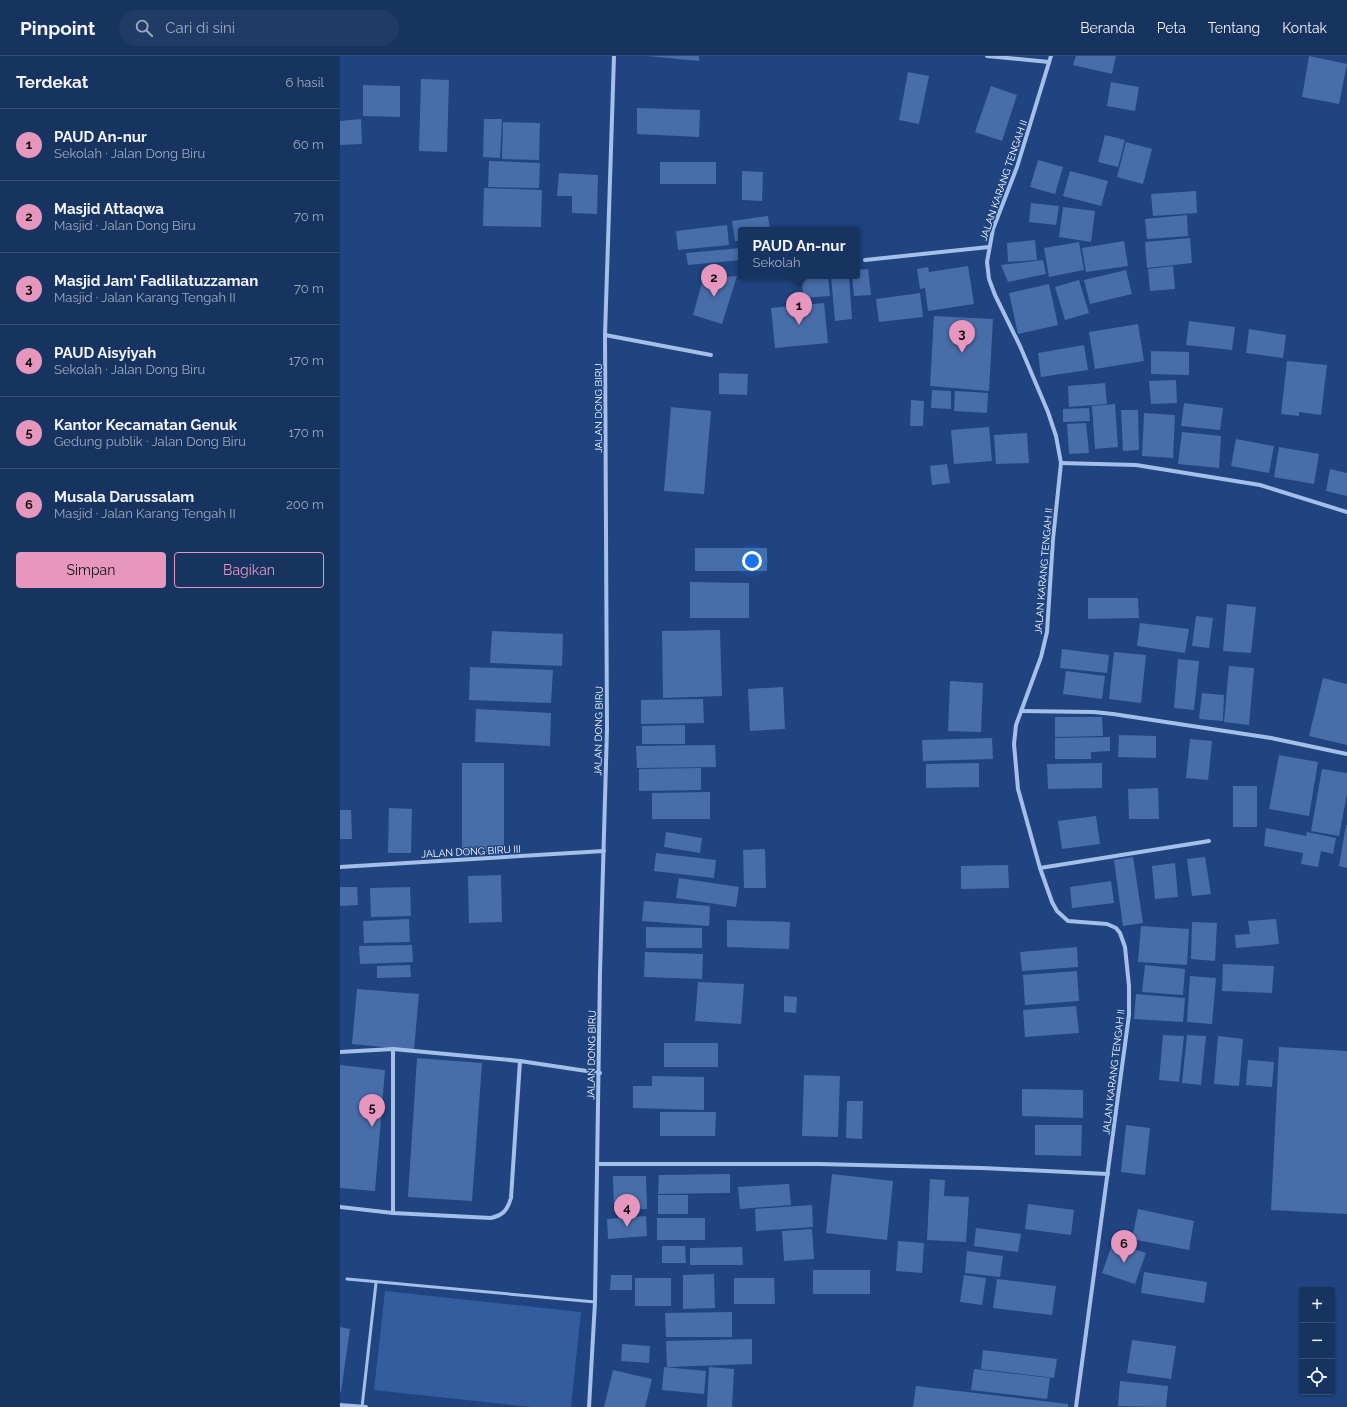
<!DOCTYPE html>
<html lang="id">
<head>
<meta charset="utf-8">
<style>
	:root { --surface:#173360; --page:#203b66; --text:#f1f3f6; --muted:#9eaabd; --line:#364e75; --accent:#e797bd }
	body { margin:0; font-family:Raleway,sans-serif; background:var(--page); color:var(--text) }
	.controls { position:absolute; right:12px; bottom:12px; display:grid; overflow:hidden; border-radius:4px; box-shadow:0 1px 3px #0004 }
	.controls button { width:36px; height:36px; display:grid; place-items:center; padding:0; border:0; border-bottom:1px solid var(--line); background:var(--surface); color:var(--text); font:20px sans-serif }
	.you { position:absolute; left:412px; top:505px; width:14px; height:14px; margin:-10px; border:3px solid #fff; border-radius:50%; background:#1a73e8; box-shadow:0 0 0 6px #1a73e833 }
	.badge { display:grid; place-items:center; width:26px; height:26px; border-radius:50%; background:var(--accent); color:#111; font-size:13px; font-weight:700 }
	.pin { position:absolute; translate:-50% -33px; filter:drop-shadow(0 1px 2px #0008) }
	.pin::after { content:''; position:absolute; top:21px; width:14px; height:12px; background:inherit; clip-path:polygon(0 0,100% 0,50% 100%) }
	.popup { position:absolute; left:398px; top:171px; width:122px; height:52px; box-sizing:border-box; display:grid; place-content:center; border-radius:4px; background:var(--surface); filter:drop-shadow(0 1px 3px #0005); font-size:13px; white-space:nowrap; color:var(--muted) }
	.popup b { font-size:15px; color:var(--text) }
	.popup::after { content:''; position:absolute; left:50%; top:100%; margin-left:-8px; border:8px solid transparent; border-top-color:var(--surface) }
	.list { margin:0; padding:0; list-style:none }
	h2 { display:flex; justify-content:space-between; align-items:center; height:52px; margin:0; padding:0 16px; font-size:17px }
	h2 small { font-size:13px; font-weight:400; color:var(--muted) }
	.list li { display:grid; grid-template-columns:26px 1fr auto; gap:12px; align-items:center; box-sizing:border-box; height:72px; padding:0 16px; border-top:1px solid var(--line) }
	.list b { display:block; font-size:15px; white-space:nowrap }
	.list p { margin:0; font-size:13px; white-space:nowrap; color:var(--muted) }
	.list em { font-size:13px; font-style:normal; color:var(--muted) }
	.actions { display:flex; gap:8px; padding:12px 16px }
	.actions a { flex:1; padding:9px 0; border:1px solid var(--accent); border-radius:4px; text-align:center; font-size:14px; color:var(--accent) }
	.actions .main { background:var(--accent); color:#111 }
	.icon { flex:none; width:22px; height:22px; fill:none; stroke:currentColor; stroke-width:2; stroke-linecap:round; stroke-linejoin:round }
	.map { position:relative; flex:none; width:1007px; height:1351px; overflow:hidden }
	header { display:flex; align-items:center; gap:24px; box-sizing:border-box; height:56px; padding:0 20px; background:var(--surface); border-bottom:1px solid var(--line) }
	header strong { font-size:19px }
	nav { display:flex; gap:22px; margin-inline-start:auto; font-size:14px }
	.search { width:280px; height:36px; background:var(--page); display:flex; align-items:center; gap:10px; box-sizing:border-box; padding:0 14px; border-radius:22px; color:var(--muted); font-size:15px }
	main { display:flex }
	aside { flex:1; background:var(--surface) }
	.map>svg:first-child { display:block }
	.green { fill:#335d9e }
	.building { fill:#476ea9 }
	.lines { fill:none; stroke-linecap:round; stroke-linejoin:round }
	.lane { stroke:#a4bfe8; stroke-width:3 }
	.street { stroke:#a4bfe8; stroke-width:4 }
	.labels { text-anchor:middle; stroke-width:3; stroke-linejoin:round; paint-order:stroke }
	.street-label { font-size:10px; fill:#fff; stroke:#1f4480 }
</style>
</head>
<body>
<header>
<strong>Pinpoint</strong>
<div class="search"><svg class="icon" aria-label="search" viewBox="0 0 24 24"><circle cx="10" cy="10" r="6"/><path d="M15 15l6 6"/></svg>Cari di sini</div>
<nav><a>Beranda</a><a>Peta</a><a>Tentang</a><a>Kontak</a></nav>
</header>
<main>
<aside>
<h2>Terdekat<small>6 hasil</small></h2>
<ul class="list">
<li><span class="badge">1</span><div><b>PAUD An-nur</b><p>Sekolah · Jalan Dong Biru</p></div><em>60 m</em></li>
<li><span class="badge">2</span><div><b>Masjid Attaqwa</b><p>Masjid · Jalan Dong Biru</p></div><em>70 m</em></li>
<li><span class="badge">3</span><div><b>Masjid Jam' Fadlilatuzzaman</b><p>Masjid · Jalan Karang Tengah II</p></div><em>70 m</em></li>
<li><span class="badge">4</span><div><b>PAUD Aisyiyah</b><p>Sekolah · Jalan Dong Biru</p></div><em>170 m</em></li>
<li><span class="badge">5</span><div><b>Kantor Kecamatan Genuk</b><p>Gedung publik · Jalan Dong Biru</p></div><em>170 m</em></li>
<li><span class="badge">6</span><div><b>Musala Darussalam</b><p>Masjid · Jalan Karang Tengah II</p></div><em>200 m</em></li>
</ul>
<div class="actions"><a class="main">Simpan</a><a>Bagikan</a></div>
</aside>
<div class="map">
<svg width="1007" height="1351" viewBox="0 0 1007 1351">
	<rect width="100%" height="100%" fill="#1f4480"/>
	<polygon class="green" points="45,1235 241,1256 231,1351 191,1351 34,1334"/>
	<g class="building">
		<polygon points="307,0 359,0 359,5"/>
		<polygon points="736,0 776,0 772,18 733,9"/>
		<polygon points="969,0 1007,8 999,48 962,41"/>
		<polygon points="568,16 589,20 579,68 559,64"/>
		<polygon points="81,23 109,24 107,96 79,95"/>
		<polygon points="771,26 799,31 795,55 767,50"/>
		<polygon points="23,29 60,30 60,61 23,60"/>
		<polygon points="651,30 677,39 662,85 635,76"/>
		<polygon points="297,52 360,54 359,81 297,78"/>
		<polygon points="21,63 22,88 0,89 0,65"/>
		<polygon points="144,63 162,63 160,102 143,101"/>
		<polygon points="163,66 200,67 199,104 162,103"/>
		<polygon points="765,79 785,84 778,111 758,106"/>
		<polygon points="786,86 812,93 803,128 777,121"/>
		<polygon points="698,104 723,111 715,138 690,131"/>
		<polygon points="149,105 200,107 199,132 148,131"/>
		<rect x="320" y="106" width="56" height="22"/>
		<polygon points="402,115 423,116 422,145 402,144"/>
		<polygon points="730,115 768,125 761,150 723,140"/>
		<polygon points="219,117 258,119 257,158 232,157 232,140 217,140"/>
		<polygon points="144,132 202,134 201,171 143,170"/>
		<polygon points="856,135 857,157 813,160 811,138"/>
		<polygon points="691,147 719,150 716,169 689,166"/>
		<polygon points="723,151 755,155 751,186 719,181"/>
		<polygon points="847,159 848,180 807,183 805,163"/>
		<polygon points="428,160 430,174 401,174 401,185 395,185 392,165"/>
		<polygon points="387,169 389,189 338,194 336,175"/>
		<polygon points="850,182 852,207 807,212 805,186"/>
		<polygon points="695,184 697,204 668,206 667,187"/>
		<polygon points="784,185 788,210 746,216 742,192"/>
		<polygon points="739,186 744,214 709,221 704,192"/>
		<polygon points="401,192 401,204 348,209 346,197"/>
		<polygon points="703,204 706,218 668,226 661,209"/>
		<polygon points="628,210 634,248 588,255 585,232 580,233 577,213 588,211 589,216"/>
		<polygon points="833,210 835,233 810,235 808,213"/>
		<polygon points="528,213 531,239 514,240 512,220 517,220 517,214"/>
		<polygon points="786,214 792,238 750,248 744,224"/>
		<polygon points="397,220 382,268 353,259 363,223"/>
		<polygon points="462,220 488,220 490,240 463,242"/>
		<polygon points="491,220 509,220 512,263 495,265"/>
		<polygon points="739,224 749,257 725,264 715,231"/>
		<polygon points="709,228 718,269 678,278 669,237"/>
		<polygon points="580,237 583,261 539,266 536,243"/>
		<polygon points="484,247 488,287 435,292 431,252"/>
		<polygon points="594,260 653,263 649,335 590,330"/>
		<polygon points="849,265 895,271 892,294 846,289"/>
		<polygon points="798,268 804,305 755,313 749,276"/>
		<polygon points="909,273 946,279 943,302 906,297"/>
		<polygon points="744,289 748,314 701,321 698,297"/>
		<polygon points="811,295 849,296 849,319 811,318"/>
		<polygon points="947,305 987,309 981,359 959,356 959,360 941,358"/>
		<polygon points="379,317 408,318 407,339 379,338"/>
		<polygon points="836,324 837,347 811,348 809,325"/>
		<polygon points="765,327 767,348 729,351 728,330"/>
		<polygon points="592,334 611,335 611,353 591,352"/>
		<polygon points="615,335 648,337 647,357 614,355"/>
		<polygon points="571,344 584,345 583,370 570,370"/>
		<polygon points="844,347 883,352 880,374 841,370"/>
		<polygon points="775,348 778,391 755,393 752,350"/>
		<polygon points="331,351 371,355 364,438 324,435"/>
		<polygon points="749,352 750,365 723,366 723,353"/>
		<polygon points="781,354 798,354 799,394 783,395"/>
		<polygon points="804,357 835,359 833,402 802,400"/>
		<polygon points="746,367 749,397 729,398 727,368"/>
		<polygon points="649,371 652,405 614,408 611,374"/>
		<polygon points="842,376 881,380 879,412 838,408"/>
		<polygon points="687,377 689,407 656,408 654,379"/>
		<polygon points="896,383 934,390 929,417 891,410"/>
		<polygon points="939,391 979,398 974,428 934,421"/>
		<polygon points="607,408 610,427 592,429 590,410"/>
		<polygon points="990,413 1007,417 1007,440 986,435"/>
		<rect x="355" y="492" width="72" height="23"/>
		<polygon points="350,526 409,527 409,562 350,562"/>
		<polygon points="748,542 798,542 799,562 748,563"/>
		<polygon points="887,548 916,551 911,597 883,595"/>
		<polygon points="856,560 873,562 869,592 852,590"/>
		<polygon points="800,567 849,573 845,597 797,590"/>
		<polygon points="380,574 382,640 323,642 322,575"/>
		<polygon points="152,575 223,578 222,610 150,607"/>
		<polygon points="722,593 769,599 767,617 720,612"/>
		<polygon points="774,596 806,599 801,647 769,643"/>
		<polygon points="838,603 859,605 854,654 834,652"/>
		<polygon points="889,610 914,612 909,669 884,666"/>
		<polygon points="130,611 213,614 211,647 129,644"/>
		<polygon points="726,615 765,620 762,643 723,638"/>
		<polygon points="983,622 1007,628 1007,689 969,680"/>
		<polygon points="610,625 643,627 641,676 608,675"/>
		<polygon points="443,631 445,673 410,675 408,633"/>
		<polygon points="862,637 884,639 883,665 859,663"/>
		<polygon points="363,643 364,667 301,668 301,644"/>
		<polygon points="136,653 211,657 210,690 135,686"/>
		<polygon points="715,661 762,661 763,680 715,681"/>
		<polygon points="345,669 345,688 302,688 302,670"/>
		<polygon points="779,679 816,680 816,702 778,701"/>
		<polygon points="770,681 770,695 751,696 751,703 715,703 715,682"/>
		<polygon points="652,682 653,703 583,705 582,684"/>
		<polygon points="850,683 872,685 868,724 846,722"/>
		<polygon points="375,689 376,711 297,712 296,690"/>
		<polygon points="939,699 978,706 969,760 929,753"/>
		<rect x="122" y="707" width="42" height="89"/>
		<polygon points="639,707 639,731 586,732 586,708"/>
		<polygon points="762,707 762,732 708,733 707,708"/>
		<polygon points="361,712 361,734 299,735 299,713"/>
		<polygon points="982,713 1007,717 1007,738 999,780 971,775"/>
		<rect x="893" y="730" width="24" height="41"/>
		<polygon points="818,732 819,763 789,763 788,733"/>
		<polygon points="370,736 370,763 312,763 312,737"/>
		<polygon points="49,752 72,753 71,797 48,797"/>
		<polygon points="0,754 11,754 12,783 0,783"/>
		<polygon points="756,760 760,788 722,793 718,765"/>
		<polygon points="1006,769 1007,769 1007,812 999,810"/>
		<polygon points="926,772 966,780 967,776 996,782 993,798 981,795 978,811 961,808 963,797 924,790"/>
		<polygon points="326,776 362,782 360,797 324,791"/>
		<polygon points="425,793 426,832 404,832 403,794"/>
		<polygon points="316,797 376,804 374,822 314,815"/>
		<polygon points="793,801 803,867 783,870 774,804"/>
		<polygon points="865,801 871,838 852,840 847,803"/>
		<polygon points="835,807 838,841 815,843 812,810"/>
		<polygon points="668,809 669,832 621,833 621,810"/>
		<polygon points="161,819 162,866 129,867 128,820"/>
		<polygon points="339,822 399,831 396,851 336,842"/>
		<polygon points="771,825 774,847 732,852 730,831"/>
		<polygon points="0,831 17,831 18,849 0,850"/>
		<polygon points="70,831 71,860 31,861 30,832"/>
		<polygon points="304,845 370,850 369,870 302,865"/>
		<polygon points="69,863 70,886 24,887 23,865"/>
		<polygon points="936,863 939,888 896,892 895,879 910,878 908,865"/>
		<polygon points="387,864 450,866 449,893 387,891"/>
		<polygon points="852,866 877,867 875,905 851,903"/>
		<polygon points="801,870 849,873 847,909 798,906"/>
		<polygon points="306,871 362,872 362,892 306,892"/>
		<polygon points="72,889 73,906 20,908 19,890"/>
		<polygon points="737,891 738,911 682,915 680,896"/>
		<polygon points="305,896 363,898 362,923 304,921"/>
		<polygon points="883,908 934,910 932,937 882,935"/>
		<polygon points="70,909 71,921 37,922 37,910"/>
		<polygon points="805,909 845,913 843,939 802,936"/>
		<polygon points="737,915 739,945 685,949 683,919"/>
		<polygon points="850,920 876,922 872,968 847,966"/>
		<polygon points="358,926 404,928 401,968 355,965"/>
		<polygon points="17,933 79,938 74,994 12,988"/>
		<polygon points="796,938 845,942 843,966 794,963"/>
		<polygon points="444,940 457,941 456,957 444,956"/>
		<polygon points="736,950 739,977 685,981 683,954"/>
		<polygon points="823,979 844,980 839,1026 819,1024"/>
		<polygon points="847,979 866,980 861,1029 842,1027"/>
		<polygon points="878,980 903,983 899,1030 874,1028"/>
		<rect x="324" y="987" width="54" height="24"/>
		<polygon points="939,991 1007,995 1007,1158 931,1154"/>
		<polygon points="77,1002 142,1007 132,1145 68,1141"/>
		<polygon points="908,1004 934,1006 932,1031 906,1029"/>
		<polygon points="0,1009 45,1014 35,1135 0,1132"/>
		<polygon points="464,1019 500,1020 498,1081 462,1080"/>
		<polygon points="312,1020 364,1021 364,1054 293,1052 293,1030 312,1030"/>
		<polygon points="682,1033 743,1034 743,1062 682,1060"/>
		<polygon points="507,1045 523,1045 522,1083 506,1082"/>
		<polygon points="320,1056 376,1056 375,1080 320,1080"/>
		<polygon points="695,1069 742,1069 741,1100 695,1099"/>
		<polygon points="786,1069 810,1072 805,1119 781,1116"/>
		<polygon points="390,1118 390,1137 318,1138 319,1119"/>
		<polygon points="492,1118 553,1125 547,1184 486,1177"/>
		<polygon points="273,1120 306,1120 307,1153 274,1153"/>
		<polygon points="590,1123 605,1124 604,1140 629,1141 626,1186 587,1184"/>
		<polygon points="449,1128 451,1149 400,1153 398,1131"/>
		<rect x="318" y="1139" width="30" height="19"/>
		<polygon points="688,1148 734,1154 731,1179 685,1173"/>
		<polygon points="472,1149 473,1171 416,1175 415,1153"/>
		<polygon points="798,1153 854,1165 849,1194 792,1183"/>
		<polygon points="306,1160 307,1180 268,1183 267,1163"/>
		<rect x="317" y="1162" width="48" height="22"/>
		<polygon points="636,1172 681,1178 678,1196 634,1190"/>
		<polygon points="472,1173 474,1203 444,1205 442,1175"/>
		<polygon points="558,1185 584,1187 582,1217 556,1215"/>
		<polygon points="773,1186 806,1197 795,1228 762,1217"/>
		<polygon points="322,1190 345,1190 346,1207 322,1207"/>
		<polygon points="402,1191 403,1209 350,1209 350,1192"/>
		<polygon points="627,1195 663,1200 660,1221 625,1217"/>
		<rect x="473" y="1214" width="57" height="24"/>
		<polygon points="804,1216 867,1226 864,1247 801,1237"/>
		<polygon points="374,1218 375,1252 343,1253 343,1219"/>
		<polygon points="271,1219 292,1219 292,1234 270,1234"/>
		<polygon points="624,1219 646,1222 642,1249 620,1246"/>
		<rect x="295" y="1222" width="36" height="28"/>
		<polygon points="394,1222 434,1222 435,1248 394,1248"/>
		<polygon points="657,1223 716,1230 712,1259 653,1252"/>
		<polygon points="392,1256 392,1281 326,1281 325,1257"/>
		<polygon points="0,1271 10,1273 1,1336 0,1336"/>
		<polygon points="412,1283 412,1308 327,1311 326,1285"/>
		<polygon points="792,1284 836,1290 831,1323 787,1317"/>
		<polygon points="282,1288 310,1290 309,1307 281,1305"/>
		<polygon points="643,1294 717,1303 714,1322 641,1313"/>
		<polygon points="324,1311 366,1315 364,1338 322,1334"/>
		<polygon points="369,1311 394,1313 392,1351 367,1351"/>
		<polygon points="634,1313 710,1322 707,1343 631,1334"/>
		<polygon points="273,1314 312,1323 305,1351 264,1351"/>
		<polygon points="780,1325 828,1330 826,1351 778,1350"/>
		<polygon points="576,1330 728,1348 728,1351 573,1351"/>
	</g>
	<g class="lines">
		<g class="lane">
			<polyline points="7,1223 255,1246"/>
			<polyline points="22,1351 36,1227"/>
		</g>
		<g class="street">
			<polyline points="647,0 709,6"/>
			<polyline points="711,0 677,111 653,173 647,206 649,223 655,239 680,290 708,356 716,380 721,407 713,483 707,576 701,601 676,669 674,688 678,733 700,812 712,846 717,855 728,865 767,868 776,872 780,877 785,891 789,930 789,959 736,1351"/>
			<polyline points="525,204 649,191"/>
			<polyline points="265,279 371,299"/>
			<polyline points="721,407 796,409 920,429 1007,456"/>
			<polyline points="681,655 754,656 773,658 931,682 1007,698"/>
			<polyline points="0,811 264,795"/>
			<polyline points="700,812 869,785"/>
			<polyline points="53,993 53,1157"/>
			<polyline points="0,996 53,993 180,1005 260,1017"/>
			<polyline points="258,1108 479,1108 642,1112 768,1118"/>
			<path d="M0,1151L53,1157L151,1162C163,1159 167,1155 171,1142L180,1005"/>
			<polyline points="0,1349 26,1351"/>
			<polyline points="249,1351 255,1246 260,917 267,673 265,279 274,0"/>
		</g>
	</g>
	<g class="labels">
		<g class="street-label">
			<text transform="translate(663 124) rotate(-71)" y="4">JALAN KARANG TENGAH II</text>
			<text transform="translate(258 352) rotate(-90)" y="4">JALAN DONG BIRU</text>
			<text transform="translate(703 515) rotate(-85)" y="4">JALAN KARANG TENGAH II</text>
			<text transform="translate(258 675) rotate(-89)" y="4">JALAN DONG BIRU</text>
			<text transform="translate(131 795) rotate(-3)" y="4">JALAN DONG BIRU III</text>
			<text transform="translate(251 999) rotate(-89)" y="4">JALAN DONG BIRU</text>
			<text transform="translate(773 1016) rotate(-83)" y="4">JALAN KARANG TENGAH II</text>
		</g>
	</g>
</svg>
<div class="controls">
<button>+</button>
<button>−</button>
<button><svg class="icon" aria-label="locate" viewBox="0 0 24 24"><circle cx="12" cy="12" r="6"/><path d="M12 2v4M12 18v4M2 12h4M18 12h4"/></svg></button>
</div>
<div class="you"></div>
<div class="pin badge" style="left:459px;top:269px">1</div>
<div class="popup"><b>PAUD An-nur</b>Sekolah</div>
<div class="pin badge" style="left:374px;top:241px">2</div>
<div class="pin badge" style="left:622px;top:297px">3</div>
<div class="pin badge" style="left:287px;top:1171px">4</div>
<div class="pin badge" style="left:32px;top:1071px">5</div>
<div class="pin badge" style="left:784px;top:1207px">6</div>
</div>
</main>
</body>
</html>
